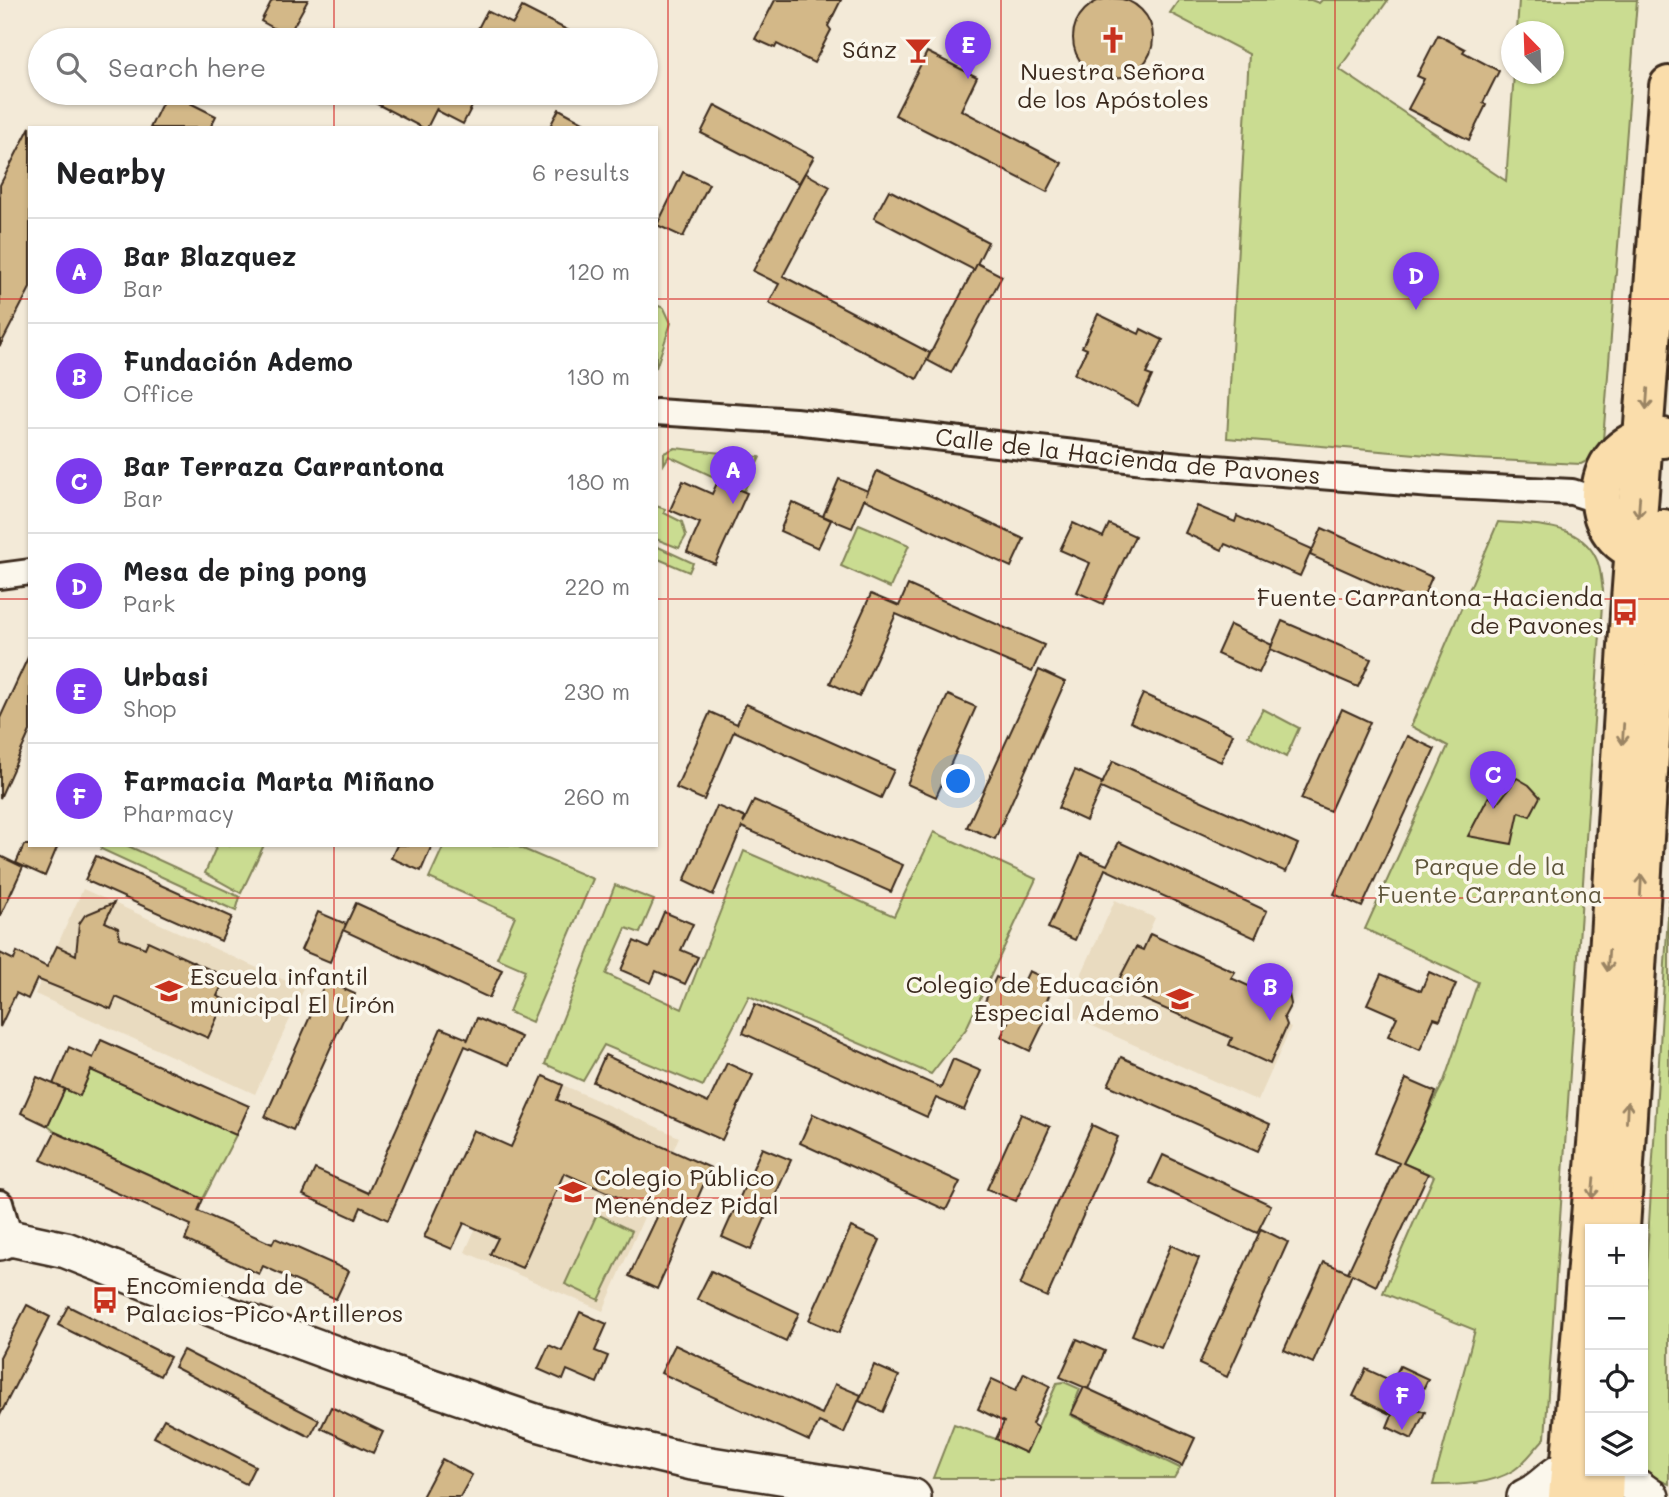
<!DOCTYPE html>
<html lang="en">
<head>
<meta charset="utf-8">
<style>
	:root { --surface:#fff; --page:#f6f6f6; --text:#202124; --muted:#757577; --line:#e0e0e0; --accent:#7c3aed }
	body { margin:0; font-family:Mali,sans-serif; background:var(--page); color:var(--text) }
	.controls { position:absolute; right:21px; bottom:21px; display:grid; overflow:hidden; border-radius:0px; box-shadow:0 2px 5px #0004 }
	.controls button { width:63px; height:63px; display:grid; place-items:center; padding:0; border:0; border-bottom:2px solid var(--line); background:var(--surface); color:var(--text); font:35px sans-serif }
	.compass { position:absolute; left:1501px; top:21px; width:63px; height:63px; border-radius:50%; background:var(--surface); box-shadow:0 2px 5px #0004; rotate:337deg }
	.you { position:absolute; left:959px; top:782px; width:24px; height:24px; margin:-18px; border:5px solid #fff; border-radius:50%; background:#1a73e8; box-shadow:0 0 0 10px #1a73e833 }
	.badge { display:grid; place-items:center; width:46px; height:46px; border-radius:50%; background:var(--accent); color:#fff; font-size:23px; font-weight:700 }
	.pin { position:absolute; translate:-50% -58px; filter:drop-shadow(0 2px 4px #0008) }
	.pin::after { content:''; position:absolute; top:37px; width:24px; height:21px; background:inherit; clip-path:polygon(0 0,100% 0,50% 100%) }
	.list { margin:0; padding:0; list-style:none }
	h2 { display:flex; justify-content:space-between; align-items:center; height:91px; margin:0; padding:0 28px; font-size:30px }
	h2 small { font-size:23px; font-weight:400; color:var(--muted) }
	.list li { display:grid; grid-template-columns:46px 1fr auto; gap:21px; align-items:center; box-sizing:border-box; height:105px; padding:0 28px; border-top:2px solid var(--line) }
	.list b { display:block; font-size:26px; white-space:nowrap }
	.list p { margin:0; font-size:23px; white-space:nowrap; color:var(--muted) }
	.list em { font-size:23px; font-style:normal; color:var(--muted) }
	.icon { flex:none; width:38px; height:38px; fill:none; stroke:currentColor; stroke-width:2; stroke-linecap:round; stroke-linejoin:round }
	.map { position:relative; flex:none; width:1669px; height:1497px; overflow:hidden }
	.search { position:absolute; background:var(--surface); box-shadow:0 2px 5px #0004; left:28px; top:28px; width:630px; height:77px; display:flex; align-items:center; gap:18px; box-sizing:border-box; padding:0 24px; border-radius:38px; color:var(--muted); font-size:26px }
	.panel { position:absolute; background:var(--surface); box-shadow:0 2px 5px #0004; left:28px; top:126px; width:630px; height:721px; border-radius:0px }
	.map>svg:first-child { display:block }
	.built { fill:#e9dbc0 }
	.green { fill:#cadc91; stroke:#828358; stroke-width:2 }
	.building { fill:#d3b888; stroke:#3b2a1e; stroke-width:2 }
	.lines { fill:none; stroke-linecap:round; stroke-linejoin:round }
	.street-casing { stroke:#3b2a1e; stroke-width:30 }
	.secondary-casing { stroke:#3b2a1e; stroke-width:40 }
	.primary-casing { stroke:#3b2a1e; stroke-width:44 }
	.street { stroke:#fbf7ec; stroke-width:24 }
	.secondary { stroke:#fbf7ec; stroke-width:35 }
	.primary { stroke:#faddab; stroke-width:38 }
	.oneway { stroke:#9a8464 }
	.grid { fill:none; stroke:#d62828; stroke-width:2; stroke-opacity:0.55 }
	.labels { text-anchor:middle; stroke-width:7; stroke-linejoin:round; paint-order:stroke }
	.poi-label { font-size:24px; fill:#3b2a1e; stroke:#fbf7ec; text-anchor:end }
	.street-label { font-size:24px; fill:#3b2a1e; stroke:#fbf7ec }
	.park-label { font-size:24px; fill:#5f563b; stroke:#fbf7ec }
</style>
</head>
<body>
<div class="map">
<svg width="1669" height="1497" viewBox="0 0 1669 1497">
	<rect width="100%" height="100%" fill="#f3ead8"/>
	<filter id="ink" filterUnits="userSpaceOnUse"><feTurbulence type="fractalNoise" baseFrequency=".0143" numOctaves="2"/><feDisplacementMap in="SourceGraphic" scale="14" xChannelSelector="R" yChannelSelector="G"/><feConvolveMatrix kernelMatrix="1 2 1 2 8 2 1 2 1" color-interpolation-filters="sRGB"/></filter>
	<g filter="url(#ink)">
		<g class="built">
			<polygon points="83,889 304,989 255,1094 35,994"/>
			<polygon points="1115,900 1155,918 1148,933 1235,972 1232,979 1254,989 1266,981 1273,981 1288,989 1291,1004 1284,1017 1287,1025 1291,1027 1258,1101 1064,1013"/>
			<polygon points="543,1076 679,1137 603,1311 465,1252"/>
		</g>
		<g class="green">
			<polygon points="1179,0 1311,0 1319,3 1322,0 1388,0 1339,69 1506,181 1514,74 1554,74 1554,32 1517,31 1519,0 1637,0 1602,453 1581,464 1475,459 1227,438 1249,54 1170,13"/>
			<polygon points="656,305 664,308 671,323 656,368"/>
			<polygon points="675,448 760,457 744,491 669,456 664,464 664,453"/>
			<polygon points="656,506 665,509 664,513 682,522 686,536 679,548 656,539"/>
			<path d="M1498,522C1532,525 1579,522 1596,558C1601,567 1601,580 1603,590L1545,1438C1535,1448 1525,1463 1514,1470C1491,1485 1459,1485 1433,1485L1475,1330L1383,1293L1434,1176L1403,1163L1444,1081L1478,982L1365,929L1448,746L1411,726Z"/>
			<polygon points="859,524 909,545 890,588 841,566"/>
			<polygon points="656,546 693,563 689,572 656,558"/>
			<polygon points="1263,709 1299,728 1286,757 1248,736"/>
			<polygon points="934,832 1036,879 966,1029 931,1074 749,996 703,1086 604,1045 583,1081 545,1064 615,885 654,900 640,933 626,928 606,974 682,1009 744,851 894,916"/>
			<polygon points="102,845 126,845 240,897 236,911 101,849"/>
			<polygon points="217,845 264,845 241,893 205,873"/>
			<polygon points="444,845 514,845 593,879 532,1022 509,1012 525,970 497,958 515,916 429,878"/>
			<polygon points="1669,899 1669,1484 1656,1479 1643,1469 1643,1320"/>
			<polygon points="91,1070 236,1135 203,1199 55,1132 48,1126 65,1089 80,1095"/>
			<polygon points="597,1214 632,1231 599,1300 565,1284"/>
			<polygon points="1064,1382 1080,1389 1070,1415 1180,1468 1174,1478 933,1478 954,1424 996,1439 1026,1453 1057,1383"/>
		</g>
		<g class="building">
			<circle cx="1113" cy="38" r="40"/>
			<polygon points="272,0 308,0 288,36 261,21"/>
			<polygon points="775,0 841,0 828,26 831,30 814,63 777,44 775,48 755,39"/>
			<polygon points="522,7 587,40 472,40 487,11 513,24"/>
			<polygon points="1438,35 1465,49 1463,52 1499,71 1483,103 1486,105 1469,140 1408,109 1424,79 1417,76"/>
			<polygon points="927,52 977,77 961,110 1062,163 1047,192 895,115"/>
			<polygon points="167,93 183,93 193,98 190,103 216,116 210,128 150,128"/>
			<polygon points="356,93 422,93 440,102 446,93 479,93 463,124 436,110 437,108 427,128 423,128"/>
			<polygon points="715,105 814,157 799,183 701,133"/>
			<polygon points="559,109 594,128 549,128"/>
			<polygon points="30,127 30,288 0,346 0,185"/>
			<polygon points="683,172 709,184 683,237 657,225"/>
			<polygon points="805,173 830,187 783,276 930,353 927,360 977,263 1002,276 951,373 927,360 917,379 769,303 779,284 753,271"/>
			<polygon points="889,190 988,242 974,270 874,218"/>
			<polygon points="1098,314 1139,334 1141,329 1163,340 1146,374 1152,376 1138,406 1074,374 1087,349 1082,347"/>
			<polygon points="877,471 1024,539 1011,567 864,499 852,528 823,516 839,479 868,491 866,495"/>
			<polygon points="683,481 712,494 718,481 747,493 715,564 687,552 700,523 670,510"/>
			<polygon points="792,502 831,520 818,548 780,531"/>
			<polygon points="1197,506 1235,522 1237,516 1312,549 1300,576 1225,544 1222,550 1185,533"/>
			<polygon points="1073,523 1103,537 1109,524 1135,536 1103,604 1077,592 1090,563 1060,550"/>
			<polygon points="1322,528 1432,577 1420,604 1310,555"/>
			<polygon points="908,585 1044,645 1032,672 896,614 859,697 830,683 871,594 899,606"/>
			<polygon points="1282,621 1371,659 1358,687 1270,649"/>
			<polygon points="1230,625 1272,645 1259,673 1217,654"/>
			<polygon points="30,653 30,731 0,798 0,718"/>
			<polygon points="1039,670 1065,682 995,839 967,827"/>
			<polygon points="1143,694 1233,734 1221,762 1130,722"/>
			<polygon points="948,695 976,707 936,797 907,784"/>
			<polygon points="746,704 894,770 881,798 734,731 704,800 676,788 710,712 737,724"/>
			<polygon points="1342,709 1370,722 1330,811 1301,799"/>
			<polygon points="1407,736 1435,749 1362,907 1334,894"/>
			<polygon points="1113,761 1298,844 1286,872 1101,788 1086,821 1058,808 1075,770 1103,783 1101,786"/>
			<polygon points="1517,778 1529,785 1540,797 1530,816 1519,812 1512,844 1468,836 1489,796 1497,804"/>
			<polygon points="754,800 903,865 891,892 742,827 713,895 684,881 717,806 746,818 743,823"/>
			<polygon points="1119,842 1267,911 1255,938 1105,869 1075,940 1048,928 1081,854 1107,865"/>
			<polygon points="24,845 58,845 45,876 16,863"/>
			<polygon points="397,845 432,845 421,871 391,858"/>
			<polygon points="0,856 23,867 0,917"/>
			<polygon points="96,856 232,917 221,941 85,880"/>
			<polygon points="114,903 105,922 118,928 120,938 145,948 148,941 226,977 217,996 225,1000 208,1038 116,997 111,1009 37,979 28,999 16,993 0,1027 0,953 14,960 17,952 47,967 57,946 76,955 79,924 85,915"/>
			<polygon points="356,903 502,970 489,998 343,930 330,962 301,950 318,912 346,924 344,929"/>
			<polygon points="664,912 693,924 681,950 698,957 685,984 656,971 651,983 621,970 634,941 649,948"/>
			<polygon points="1150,934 1235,972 1231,978 1253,988 1273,981 1288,989 1291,1004 1284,1017 1287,1025 1270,1064 1229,1045 1232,1038 1115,987 1136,947 1143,950"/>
			<polygon points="1029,971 1055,983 1038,1019 1044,1022 1030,1051 1001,1037 1009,1020 982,1008 996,977 1021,988"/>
			<polygon points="1429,972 1456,984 1440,1020 1434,1018 1420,1050 1388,1036 1397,1017 1367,1004 1381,974 1421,991"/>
			<polygon points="326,981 355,994 293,1130 265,1117"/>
			<polygon points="755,1004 941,1088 953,1059 981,1071 964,1110 936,1098 927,1117 743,1033"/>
			<polygon points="477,1018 521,1037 509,1065 465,1046 388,1220 361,1207 356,1219 303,1195 315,1169 368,1193 441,1028 468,1039 467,1041"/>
			<polygon points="101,1040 249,1106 236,1135 91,1070 80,1096 53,1084 69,1047 93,1058"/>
			<polygon points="605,1055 708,1103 727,1063 753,1075 722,1140 593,1082"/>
			<polygon points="1121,1057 1270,1124 1258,1151 1108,1085"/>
			<polygon points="543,1076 563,1085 557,1100 711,1168 657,1289 629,1276 658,1215 564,1173 522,1268 490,1254 498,1238 464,1223 452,1249 424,1237 473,1130 511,1147"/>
			<polygon points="37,1077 65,1089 48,1126 21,1113"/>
			<polygon points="1406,1079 1436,1092 1422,1126 1403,1163 1428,1174 1376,1286 1352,1274 1313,1363 1284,1350 1324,1262 1350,1273 1348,1272 1399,1163 1374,1153"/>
			<polygon points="813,1114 960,1182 946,1210 800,1143"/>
			<polygon points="1021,1114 1050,1127 1016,1201 987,1189"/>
			<polygon points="1092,1125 1118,1137 1047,1297 1020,1285"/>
			<polygon points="55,1132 203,1199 198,1211 272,1244 275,1238 349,1271 336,1299 263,1266 259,1274 185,1240 191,1225 41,1160"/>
			<polygon points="762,1148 791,1160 751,1250 722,1237"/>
			<polygon points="1163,1155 1271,1205 1257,1233 1150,1183"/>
			<polygon points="851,1227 880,1240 839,1333 809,1320"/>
			<polygon points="1261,1229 1288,1242 1227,1377 1199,1364"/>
			<polygon points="1171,1245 1199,1258 1161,1347 1132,1335"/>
			<polygon points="711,1271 799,1313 786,1341 697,1299"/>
			<polygon points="27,1305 50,1317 0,1415 0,1357"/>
			<polygon points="68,1306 170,1357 160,1376 58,1325"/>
			<polygon points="580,1312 607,1324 595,1351 608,1356 597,1383 567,1370 563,1380 538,1369 549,1345 562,1351"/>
			<polygon points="1077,1339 1105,1351 1088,1389 1060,1377"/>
			<polygon points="675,1345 822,1414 835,1384 861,1395 844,1433 819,1422 809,1441 661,1373"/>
			<polygon points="183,1350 319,1420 310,1437 174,1367"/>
			<polygon points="874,1365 899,1376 883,1412 859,1401"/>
			<polygon points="1400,1366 1428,1379 1414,1408 1425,1412 1412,1439 1387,1427 1392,1415 1353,1396 1366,1369 1392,1381"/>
			<polygon points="1024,1373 1050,1386 1032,1424 1038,1428 1026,1453 996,1439 1004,1422 978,1409 992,1379 1016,1390"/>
			<polygon points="1084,1387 1195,1438 1182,1466 1071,1414"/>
			<polygon points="331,1407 383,1432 373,1453 321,1428"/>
			<polygon points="164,1419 255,1466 246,1484 154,1437"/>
			<polygon points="442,1459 472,1475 460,1497 422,1497"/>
		</g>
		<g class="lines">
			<defs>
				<g id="street">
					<path id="s1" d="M656,412L795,421L1179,465L1432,485L1572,492L1600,501"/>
					<polyline points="0,576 30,572"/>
					<polyline points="0,1203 10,1238"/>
				</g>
				<g id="secondary">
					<polyline points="0,1242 10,1238 66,1250 229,1315 349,1359 541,1424 602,1441 692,1462 913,1497"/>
					<polyline points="1609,1471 1623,1477 1651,1497"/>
					<path d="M1525,1497C1551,1486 1553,1464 1590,1467"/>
				</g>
				<g id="primary">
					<path d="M1654,554C1577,548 1587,432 1663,438"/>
					<polyline points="1620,1229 1663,529"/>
					<polyline points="1568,1497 1598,1132 1630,614 1669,86"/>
					<polyline points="1603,1497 1604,1471"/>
				</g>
			</defs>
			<use href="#street" class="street-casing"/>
			<use href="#secondary" class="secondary-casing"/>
			<use href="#primary" class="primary-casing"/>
			<use href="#street" class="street"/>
			<use href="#secondary" class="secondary"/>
			<use href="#primary" class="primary"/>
		</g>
		<defs><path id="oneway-shaft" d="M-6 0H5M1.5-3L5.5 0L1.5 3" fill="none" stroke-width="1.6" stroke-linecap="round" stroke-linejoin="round" transform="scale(1.75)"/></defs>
		<g class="oneway">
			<use href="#oneway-shaft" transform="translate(1647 399) rotate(94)"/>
			<use href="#oneway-shaft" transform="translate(1639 507) rotate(94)"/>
			<use href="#oneway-shaft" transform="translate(1623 734) rotate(94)"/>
			<use href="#oneway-shaft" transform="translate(1641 885) rotate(-87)"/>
			<use href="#oneway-shaft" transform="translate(1608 961) rotate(94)"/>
			<use href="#oneway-shaft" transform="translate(1627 1112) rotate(-87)"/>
			<use href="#oneway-shaft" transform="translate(1593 1188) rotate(95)"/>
		</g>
	</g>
	<path class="grid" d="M334,0V40M668,0V1497M1001,0V1497M1335,0V1497M334,93V128M0,299H30M656,299H1669M0,599H30M656,599H1669M334,845V1497M0,898H1669M0,1198H1669"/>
	<defs>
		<symbol id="church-bare" viewBox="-9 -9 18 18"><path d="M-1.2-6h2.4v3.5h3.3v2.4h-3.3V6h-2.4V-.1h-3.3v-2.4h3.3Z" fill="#c8321e" stroke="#fbf7ec" stroke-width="2.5" paint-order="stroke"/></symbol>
		<symbol id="bar-bare" viewBox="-9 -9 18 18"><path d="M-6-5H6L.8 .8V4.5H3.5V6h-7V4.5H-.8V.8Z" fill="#c8321e" stroke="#fbf7ec" stroke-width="2.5" paint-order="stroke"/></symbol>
		<symbol id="bus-bare" viewBox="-9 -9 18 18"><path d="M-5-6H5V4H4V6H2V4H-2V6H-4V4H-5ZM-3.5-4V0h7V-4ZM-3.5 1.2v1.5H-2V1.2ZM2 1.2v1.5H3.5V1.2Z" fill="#c8321e" stroke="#fbf7ec" stroke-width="2.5" paint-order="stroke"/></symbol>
		<symbol id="school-bare" viewBox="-9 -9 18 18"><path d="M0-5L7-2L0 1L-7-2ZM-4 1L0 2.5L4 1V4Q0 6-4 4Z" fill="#c8321e" stroke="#fbf7ec" stroke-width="2.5" paint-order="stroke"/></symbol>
	</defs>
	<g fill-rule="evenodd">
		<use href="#church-bare" x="1094" y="21" width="38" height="38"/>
		<use href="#bar-bare" x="899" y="31" width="38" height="38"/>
		<use href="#bus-bare" x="1606" y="593" width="38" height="38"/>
		<use href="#school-bare" x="150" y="972" width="38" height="38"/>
		<use href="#school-bare" x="1161" y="980" width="38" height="38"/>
		<use href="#school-bare" x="554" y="1173" width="38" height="38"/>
		<use href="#bus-bare" x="86" y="1281" width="38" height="38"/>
	</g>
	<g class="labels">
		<g class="poi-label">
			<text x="897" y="58">Sánz</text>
			<text x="1113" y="80" text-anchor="middle">Nuestra Señora<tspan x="1113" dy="28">de los Apóstoles</tspan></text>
			<text x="1604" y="606">Fuente Carrantona-Hacienda<tspan x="1604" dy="28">de Pavones</tspan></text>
			<text x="190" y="985" text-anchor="start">Escuela infantil<tspan x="190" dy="28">municipal El Lirón</tspan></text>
			<text x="1159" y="993">Colegio de Educación<tspan x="1159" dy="28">Especial Ademo</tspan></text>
			<text x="594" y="1186" text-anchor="start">Colegio Público<tspan x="594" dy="28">Menéndez Pidal</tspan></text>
			<text x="126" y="1294" text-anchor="start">Encomienda de<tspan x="126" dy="28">Palacios-Pico Artilleros</tspan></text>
		</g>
		<g class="street-label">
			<text dy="8" stroke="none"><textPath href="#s1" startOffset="474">Calle de la Hacienda de Pavones</textPath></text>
		</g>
		<g class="park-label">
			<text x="1490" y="875">Parque de la<tspan x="1490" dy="28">Fuente Carrantona</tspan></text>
		</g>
	</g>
</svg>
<div class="controls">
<button>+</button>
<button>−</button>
<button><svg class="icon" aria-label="locate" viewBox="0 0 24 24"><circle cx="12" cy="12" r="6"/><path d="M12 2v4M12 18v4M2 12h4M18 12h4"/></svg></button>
<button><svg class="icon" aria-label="layers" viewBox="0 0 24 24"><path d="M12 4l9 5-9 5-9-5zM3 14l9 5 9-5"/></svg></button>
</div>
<svg class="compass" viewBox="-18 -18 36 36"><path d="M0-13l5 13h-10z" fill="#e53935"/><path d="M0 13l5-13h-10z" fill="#757577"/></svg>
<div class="you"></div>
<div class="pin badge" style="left:733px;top:504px">A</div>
<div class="pin badge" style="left:1270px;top:1021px">B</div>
<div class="pin badge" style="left:1493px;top:809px">C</div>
<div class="pin badge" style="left:1416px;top:310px">D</div>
<div class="pin badge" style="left:968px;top:79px">E</div>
<div class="pin badge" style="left:1402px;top:1430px">F</div>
<div class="search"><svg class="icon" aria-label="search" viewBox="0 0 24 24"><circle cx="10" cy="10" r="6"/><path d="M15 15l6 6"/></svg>Search here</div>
<section class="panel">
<h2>Nearby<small>6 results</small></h2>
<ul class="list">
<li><span class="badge">A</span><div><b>Bar Blazquez</b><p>Bar</p></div><em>120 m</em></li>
<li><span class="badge">B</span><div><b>Fundación Ademo</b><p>Office</p></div><em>130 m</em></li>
<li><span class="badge">C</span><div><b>Bar Terraza Carrantona</b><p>Bar</p></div><em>180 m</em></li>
<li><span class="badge">D</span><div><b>Mesa de ping pong</b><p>Park</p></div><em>220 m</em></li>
<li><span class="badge">E</span><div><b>Urbasi</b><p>Shop</p></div><em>230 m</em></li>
<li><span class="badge">F</span><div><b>Farmacia Marta Miñano</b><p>Pharmacy</p></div><em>260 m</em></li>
</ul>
</section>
</div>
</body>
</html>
